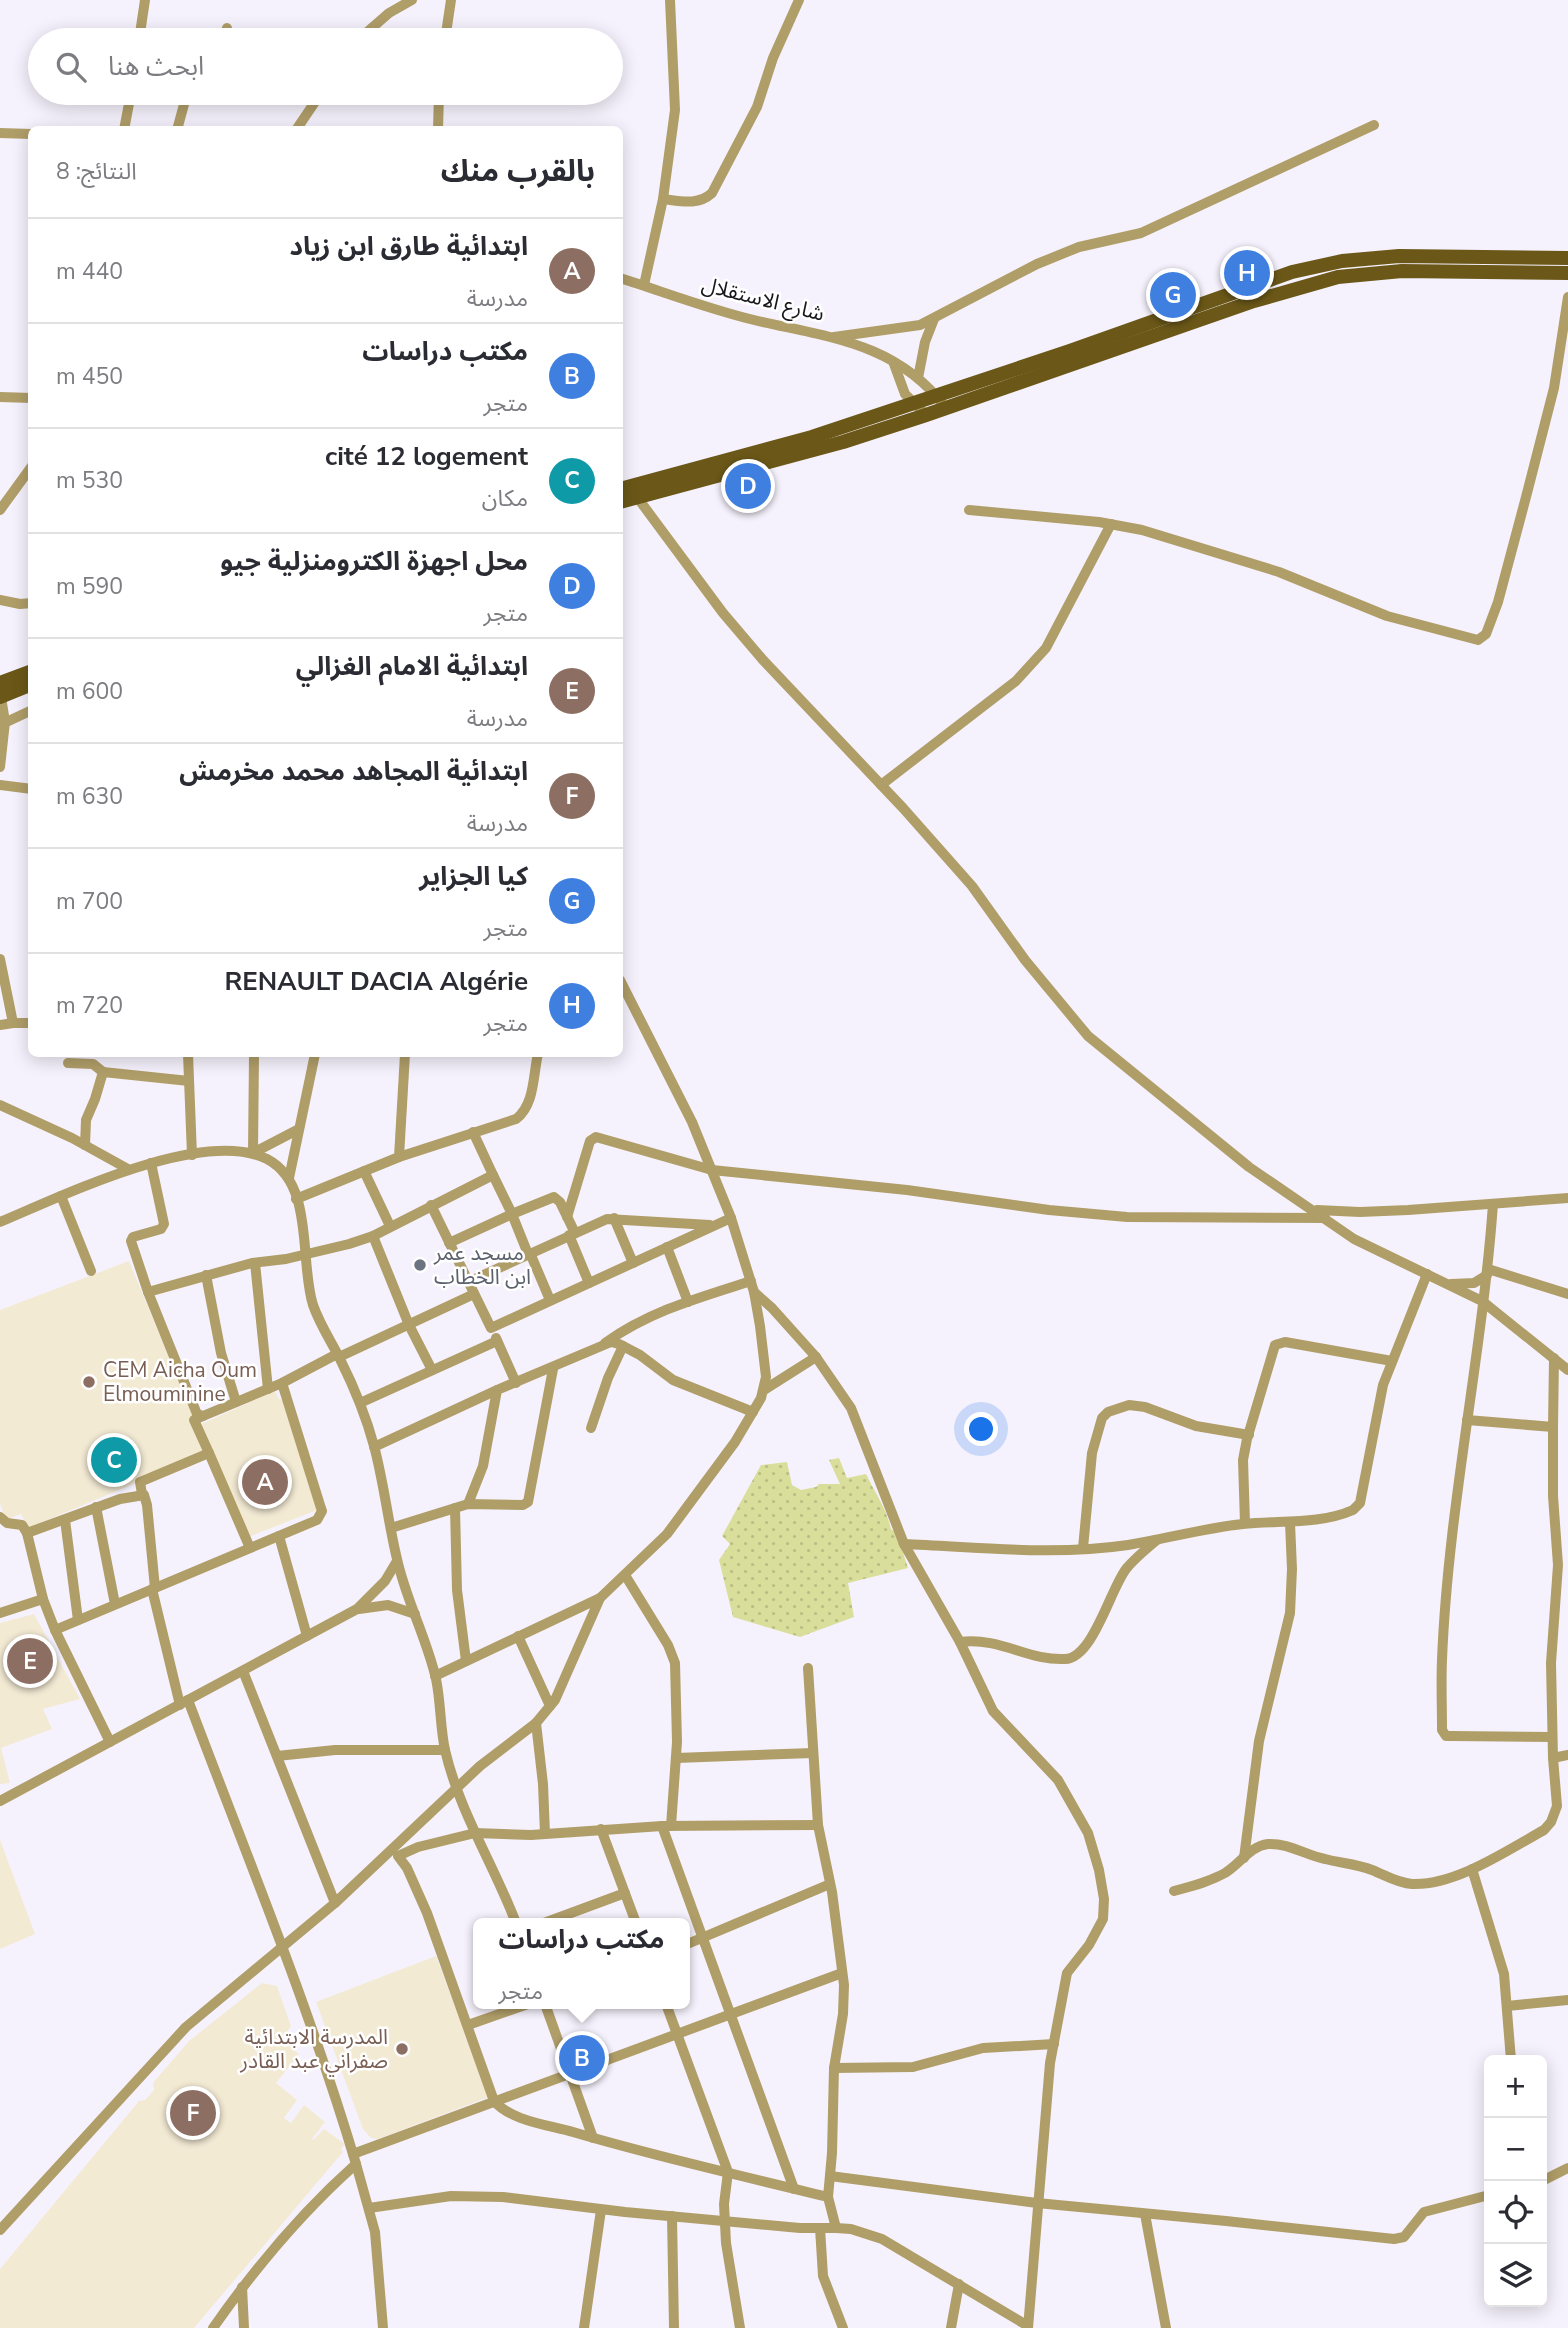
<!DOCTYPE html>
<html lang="ar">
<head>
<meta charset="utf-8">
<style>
	:root { --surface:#fff; --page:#f7f7f7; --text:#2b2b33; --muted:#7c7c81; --line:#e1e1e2; --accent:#ea580c }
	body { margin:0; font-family:"Nunito Sans","Noto Sans Arabic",sans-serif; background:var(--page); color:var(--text); direction:rtl }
	.controls { position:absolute; right:21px; bottom:21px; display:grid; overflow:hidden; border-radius:10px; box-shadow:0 4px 18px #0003 }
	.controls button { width:63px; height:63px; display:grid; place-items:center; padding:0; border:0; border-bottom:2px solid var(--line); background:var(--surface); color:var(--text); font:35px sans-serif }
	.you { position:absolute; left:982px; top:1430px; width:24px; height:24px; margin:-18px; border:5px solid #fff; border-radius:50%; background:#1a73e8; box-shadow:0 0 0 10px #1a73e833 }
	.badge { display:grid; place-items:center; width:46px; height:46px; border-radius:50%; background:var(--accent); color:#fff; font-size:23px; font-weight:700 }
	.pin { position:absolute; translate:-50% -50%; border:4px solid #fff; box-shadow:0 2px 7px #0006 }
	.popup { position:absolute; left:473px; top:1918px; width:217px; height:91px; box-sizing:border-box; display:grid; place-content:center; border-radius:10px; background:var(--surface); filter:drop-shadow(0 2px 5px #0005); font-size:23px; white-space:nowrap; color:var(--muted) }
	.popup b { font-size:26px; color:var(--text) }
	.popup::after { content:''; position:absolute; left:50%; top:100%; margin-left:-14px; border:14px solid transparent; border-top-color:var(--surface) }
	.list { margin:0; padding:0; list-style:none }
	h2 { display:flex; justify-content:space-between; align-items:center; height:91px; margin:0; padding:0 28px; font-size:30px }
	h2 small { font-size:23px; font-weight:400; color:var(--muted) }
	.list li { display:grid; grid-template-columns:46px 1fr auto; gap:21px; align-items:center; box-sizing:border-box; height:105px; padding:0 28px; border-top:2px solid var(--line) }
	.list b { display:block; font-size:26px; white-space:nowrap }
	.list p { margin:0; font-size:23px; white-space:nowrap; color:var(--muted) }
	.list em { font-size:23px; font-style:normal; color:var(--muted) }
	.icon { flex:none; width:38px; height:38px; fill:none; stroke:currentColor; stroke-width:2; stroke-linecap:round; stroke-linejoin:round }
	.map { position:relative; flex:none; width:1568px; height:2328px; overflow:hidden; direction:ltr }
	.search { position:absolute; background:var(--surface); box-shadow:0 4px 18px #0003; left:28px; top:28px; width:595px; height:77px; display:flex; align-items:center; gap:18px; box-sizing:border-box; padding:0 24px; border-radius:38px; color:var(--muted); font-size:26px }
	.panel { position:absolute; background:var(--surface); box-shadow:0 4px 18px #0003; left:28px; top:126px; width:595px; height:931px; border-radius:10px; direction:rtl }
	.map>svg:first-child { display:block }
	.education { fill:#f3ead4 }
	.park { fill:url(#park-dots) }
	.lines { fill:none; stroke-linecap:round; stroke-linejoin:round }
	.minor { stroke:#b09e69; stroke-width:10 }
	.major { stroke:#6b5818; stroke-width:14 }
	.worship-dot { fill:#6b7280; stroke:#fff; stroke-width:2.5 }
	.education-dot { fill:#8d6e63; stroke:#fff; stroke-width:2.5 }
	.labels { text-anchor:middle; stroke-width:5; stroke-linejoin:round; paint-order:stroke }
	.street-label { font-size:21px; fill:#18171b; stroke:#fff }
	.worship-label { font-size:21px; fill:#5b616d; stroke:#fff; text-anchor:start }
	.education-label { font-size:21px; fill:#785e54; stroke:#fff; text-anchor:start }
</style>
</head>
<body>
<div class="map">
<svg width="1568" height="2328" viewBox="0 0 1568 2328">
	<defs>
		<pattern id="park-dots" width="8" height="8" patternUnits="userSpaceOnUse" patternTransform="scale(1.75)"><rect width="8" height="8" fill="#dade9b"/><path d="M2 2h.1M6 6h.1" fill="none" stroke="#babe85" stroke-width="1.8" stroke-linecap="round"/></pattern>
	</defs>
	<rect width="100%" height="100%" fill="#f6f2fd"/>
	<g class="education">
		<polygon points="129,1261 204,1442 199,1425 275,1391 279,1399 284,1399 317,1510 246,1538 208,1453 28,1528 21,1514 6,1520 0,1504 0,1310"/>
		<polygon points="34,1614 80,1699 43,1709 52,1729 1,1748 10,1783 0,1784 0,1623"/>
		<polygon points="0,1840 35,1934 0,1949"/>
		<polygon points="436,1956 489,2097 378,2139 371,2138 363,2129 316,2002"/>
		<polygon points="262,1983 277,1986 291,2026 282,2039 299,2054 276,2083 297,2100 284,2118 291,2123 304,2105 325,2122 312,2139 313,2140 324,2129 345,2144 341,2149 343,2152 194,2328 0,2328 0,2269 139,2101 145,2100 154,2090 153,2083 189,2041"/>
	</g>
	<path class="park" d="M839,1458L847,1478L866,1474C875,1493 886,1507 891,1529L897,1534L908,1568L848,1583L854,1617L800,1637L733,1617L719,1560L730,1544L722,1536L761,1465L787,1462L792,1485L801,1490L816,1487L819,1484H840L829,1460Z"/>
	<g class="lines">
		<g class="minor">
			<polyline points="139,40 145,0"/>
			<polyline points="224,40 227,28"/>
			<polyline points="358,40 389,13 412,0"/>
			<polyline points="445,40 451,0"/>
			<polyline points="124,130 131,93"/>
			<polyline points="177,130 186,97 189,93"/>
			<polyline points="296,130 321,93"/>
			<polyline points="438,130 439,93"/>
			<polyline points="0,133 32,134"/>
			<path d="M663,199C680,201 698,206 712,193L757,107L773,58L799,0"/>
			<path d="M620,278C664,292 708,309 754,320C826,337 896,342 945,407"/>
			<polyline points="644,285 663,199 675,110 670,0"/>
			<polyline points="834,337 920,325 1037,264 1079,247 1141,233 1374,125"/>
			<polyline points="894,364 905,394 926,415"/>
			<polyline points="918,378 925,342 934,319"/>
			<polyline points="0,397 32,398"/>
			<polyline points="637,497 723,613 763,660 903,808 972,886 1025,960 1088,1036 1249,1167 1354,1239 1482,1301 1568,1370"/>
			<polyline points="0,510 32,466"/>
			<polyline points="969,510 1099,522 1142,530 1279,572 1387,616 1478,640 1486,634 1498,602 1526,497 1554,388 1568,297"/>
			<polyline points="0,600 20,604 32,603"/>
			<polyline points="0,725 32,710"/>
			<polyline points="0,767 5,722 1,697"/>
			<polyline points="0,785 32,789"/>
			<polyline points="881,785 1016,681 1046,648 1111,524"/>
			<polyline points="0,959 13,1023 0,1025"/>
			<polyline points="13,1023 32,1023"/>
			<polyline points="188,1054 192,1155"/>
			<polyline points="254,1054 253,1153 299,1129"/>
			<polyline points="68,1063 93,1064 103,1072"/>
			<polyline points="0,1105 72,1138 128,1169"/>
			<polyline points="85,1145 86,1120 95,1099 103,1072 189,1081"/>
			<polyline points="399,1157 405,1054"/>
			<polyline points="151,1163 164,1224 161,1229 133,1237 131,1241 148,1292 197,1414 203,1416 282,1383 337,1354"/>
			<polyline points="364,1171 390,1226"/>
			<polyline points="289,1178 315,1054"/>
			<polyline points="61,1196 91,1271"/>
			<path d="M296,1199L399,1157L516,1119C535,1105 533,1074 538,1054"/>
			<path d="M1493,1204C1482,1357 1448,1507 1442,1660C1441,1683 1442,1706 1442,1730L1446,1736H1451L1552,1737"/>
			<polyline points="431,1205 491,1328 731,1218"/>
			<polyline points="1317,1210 1360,1212 1408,1210 1568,1198"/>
			<polyline points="567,1217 590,1141 596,1137 712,1170 907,1190 1049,1210 1127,1217 1325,1218"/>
			<polyline points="614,1218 633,1263"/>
			<path d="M0,1222C62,1196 203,1127 267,1159C315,1184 299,1261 313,1305C320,1325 331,1341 340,1359C354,1387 366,1416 374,1446C384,1483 388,1522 397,1559C406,1600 427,1639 436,1679C441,1703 440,1727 445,1750C459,1811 494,1865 516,1923"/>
			<polyline points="569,1235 589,1283"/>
			<polyline points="373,1236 409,1325 432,1370"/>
			<polyline points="449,1243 512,1214 493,1175"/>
			<polyline points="667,1247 688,1302"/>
			<polyline points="530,1253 550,1300"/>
			<polyline points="528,1254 512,1214 554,1197 560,1202 575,1233"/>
			<polyline points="255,1263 268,1389"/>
			<polyline points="1488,1269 1568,1294"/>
			<polyline points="206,1275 221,1353 236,1402"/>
			<polyline points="468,1282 607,1219 710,1225"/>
			<polyline points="1451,1284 1474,1283 1487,1275"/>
			<polyline points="148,1292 252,1263 286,1259 349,1244 373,1236 493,1175 473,1132"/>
			<polyline points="754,1292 772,1308 816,1357 851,1408 904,1544 960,1642 993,1711 1058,1780 1088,1833 1099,1870 1104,1899 1103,1919 1089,1945 1067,1973 1050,2063 1028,2328"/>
			<polyline points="496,1338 516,1383"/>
			<path d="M605,1343C650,1311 698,1298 751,1281"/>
			<polyline points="339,1357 474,1294"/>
			<polyline points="764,1390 816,1357"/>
			<polyline points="360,1403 497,1341"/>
			<polyline points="1467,1420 1553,1427 1554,1358"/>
			<polyline points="591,1428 608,1378 623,1346"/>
			<polyline points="374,1447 497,1390"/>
			<polyline points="209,1453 250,1548"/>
			<polyline points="142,1494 140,1482 209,1453 194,1420 203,1416"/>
			<polyline points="468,1504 483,1466 497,1390 611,1342 619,1344 640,1355 673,1380 753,1412"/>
			<polyline points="96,1507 115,1604"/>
			<polyline points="455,1508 457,1590 466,1661"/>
			<polyline points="0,1517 7,1523 22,1525 27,1533 43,1599 55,1630 110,1742"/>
			<polyline points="65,1520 78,1620"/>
			<polyline points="1245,1523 1243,1460 1247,1439 1275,1345 1285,1342 1392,1361"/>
			<polyline points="391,1528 468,1504 523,1505 528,1502 553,1369"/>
			<polyline points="27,1533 120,1499 144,1495 147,1505 155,1588"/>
			<polyline points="279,1536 307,1636"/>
			<path d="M904,1544C979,1547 1053,1556 1128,1545C1166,1539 1204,1528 1243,1524C1279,1520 1319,1525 1353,1510L1360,1503L1383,1385L1427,1274"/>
			<polyline points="1083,1548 1092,1453 1102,1418 1108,1412 1129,1405 1145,1407 1196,1426 1249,1435"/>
			<polyline points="625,1575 668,1645 675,1663 677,1742 671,1826"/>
			<polyline points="152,1589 180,1705"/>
			<polyline points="359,1609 388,1605 415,1614"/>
			<polyline points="0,1613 43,1599"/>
			<polyline points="55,1630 317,1520 322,1511 320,1505 282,1383"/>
			<polyline points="518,1636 550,1706"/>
			<path d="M960,1642C1001,1637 1028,1661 1065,1659C1093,1658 1110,1590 1126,1569C1135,1558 1146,1549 1157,1540"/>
			<polyline points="808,1668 818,1825 832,1892 844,1985 843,2014 834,2068 832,2153 828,2197 836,2228 851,2229 882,2239 1028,2326"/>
			<polyline points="243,1671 335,1903"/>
			<polyline points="435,1676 600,1598"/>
			<path d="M188,1700C246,1854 309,2006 356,2164C301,2213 255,2268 213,2328"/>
			<polyline points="536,1723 543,1784 545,1834"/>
			<polyline points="277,1756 335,1750 445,1750"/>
			<polyline points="676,1758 813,1753"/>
			<polyline points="1553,1758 1568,1755"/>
			<polyline points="0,1801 357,1609 385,1581 397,1561"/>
			<path d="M818,1825L662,1826L531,1835L475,1833L418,1847L398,1856L407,1868L427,1913L494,2101C511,2121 549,2125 573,2132C657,2157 743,2176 828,2197"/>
			<polyline points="662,1826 794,2189"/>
			<polyline points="601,1829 636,1923"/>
			<polyline points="1244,1858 1259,1741 1290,1613 1292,1569 1290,1523"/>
			<polyline points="1472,1869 1504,1974 1511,2060"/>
			<path d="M1174,1891C1192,1886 1209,1882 1225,1873C1240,1864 1250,1846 1268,1844C1289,1843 1305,1855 1325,1859C1340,1863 1357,1864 1372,1870C1385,1875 1397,1883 1412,1884C1455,1886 1506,1851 1544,1830L1551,1822L1557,1806L1553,1758L1551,1663L1558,1565L1553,1496V1427"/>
			<polyline points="544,1923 625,1893"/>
			<polyline points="685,1945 830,1884"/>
			<polyline points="545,2004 593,2138"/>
			<polyline points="666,2004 728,2172 724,2204 726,2243 740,2328"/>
			<polyline points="1507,2006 1568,2000"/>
			<polyline points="468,2025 528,2004"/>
			<polyline points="834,2068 913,2067 983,2048 1054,2044"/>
			<polyline points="353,2154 842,1973"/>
			<polyline points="356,2164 375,2232 383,2328"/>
			<polyline points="830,2176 1037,2203 1226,2221 1394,2239 1404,2237 1424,2212 1489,2195"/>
			<polyline points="1542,2181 1568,2168"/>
			<polyline points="369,2208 451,2196 503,2197 625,2212 800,2228 836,2228"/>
			<polyline points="1145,2214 1166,2328"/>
			<polyline points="672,2216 674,2328"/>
			<polyline points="820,2228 823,2276 843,2328"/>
			<polyline points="0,2230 186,2027 335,1903 480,1766 536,1723 555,1700 600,1598 667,1534 735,1442 761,1398 766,1377 760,1326 754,1292 731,1218 692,1122 620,980"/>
			<polyline points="242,2287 244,2328"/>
			<polyline points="584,2328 601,2210"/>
			<polyline points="951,2328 959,2284"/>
		</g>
		<g class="major">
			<polyline points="620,489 812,437 1070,351 1292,272 1342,261 1399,256 1568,258"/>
			<polyline points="620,502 843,442 926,415 1254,301 1338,277 1402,271 1568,273"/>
			<polyline points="0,683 32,671"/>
			<polyline points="0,697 32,684"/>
		</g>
	</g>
	<circle class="worship-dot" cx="420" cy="1265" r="7"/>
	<g class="education-dot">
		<circle cx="89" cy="1382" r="7"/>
		<circle cx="402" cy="2049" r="7"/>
	</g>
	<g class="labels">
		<g class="street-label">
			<text transform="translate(763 299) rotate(14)" y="7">شارع الاستقلال</text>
		</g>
		<g class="worship-label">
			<text x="434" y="1260">مسجد عمر<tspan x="434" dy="24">ابن الخطاب</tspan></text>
		</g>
		<g class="education-label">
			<text x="103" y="1377">CEM Aicha Oum<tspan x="103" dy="24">Elmouminine</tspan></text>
			<text x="388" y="2044" text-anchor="end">المدرسة الابتدائية<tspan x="388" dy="24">صفراني عبد القادر</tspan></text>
		</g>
	</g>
</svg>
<div class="controls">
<button>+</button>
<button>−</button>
<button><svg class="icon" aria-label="locate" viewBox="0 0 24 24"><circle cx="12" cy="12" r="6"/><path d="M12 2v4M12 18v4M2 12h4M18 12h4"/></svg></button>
<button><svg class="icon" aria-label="layers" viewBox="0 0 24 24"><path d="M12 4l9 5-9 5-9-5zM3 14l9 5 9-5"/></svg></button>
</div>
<div class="you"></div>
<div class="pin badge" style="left:265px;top:1482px;background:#8d6e63">A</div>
<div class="pin badge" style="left:582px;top:2058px;background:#3f7fe0">B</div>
<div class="popup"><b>مكتب دراسات</b>متجر</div>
<div class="pin badge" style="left:114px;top:1460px;background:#0f9aa8">C</div>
<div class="pin badge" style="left:748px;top:486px;background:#3f7fe0">D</div>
<div class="pin badge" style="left:30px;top:1661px;background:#8d6e63">E</div>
<div class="pin badge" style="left:193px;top:2113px;background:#8d6e63">F</div>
<div class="pin badge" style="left:1173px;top:295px;background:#3f7fe0">G</div>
<div class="pin badge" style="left:1247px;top:273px;background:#3f7fe0">H</div>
<div class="search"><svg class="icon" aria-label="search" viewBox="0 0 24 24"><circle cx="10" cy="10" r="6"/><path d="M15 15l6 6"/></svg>ابحث هنا</div>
<section class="panel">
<h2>بالقرب منك<small>النتائج: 8</small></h2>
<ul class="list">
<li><span class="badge" style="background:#8d6e63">A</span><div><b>ابتدائية طارق ابن زياد</b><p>مدرسة</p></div><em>440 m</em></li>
<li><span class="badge" style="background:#3f7fe0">B</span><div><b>مكتب دراسات</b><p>متجر</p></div><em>450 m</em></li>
<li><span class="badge" style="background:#0f9aa8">C</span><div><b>cité 12 logement</b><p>مكان</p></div><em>530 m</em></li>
<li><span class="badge" style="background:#3f7fe0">D</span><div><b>محل اجهزة الكترومنزلية جيو</b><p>متجر</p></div><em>590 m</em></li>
<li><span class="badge" style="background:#8d6e63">E</span><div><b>ابتدائية الامام الغزالي</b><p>مدرسة</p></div><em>600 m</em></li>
<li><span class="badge" style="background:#8d6e63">F</span><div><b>ابتدائية المجاهد محمد مخرمش</b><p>مدرسة</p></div><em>630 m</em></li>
<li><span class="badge" style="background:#3f7fe0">G</span><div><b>كيا الجزاير</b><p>متجر</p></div><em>700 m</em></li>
<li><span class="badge" style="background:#3f7fe0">H</span><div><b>RENAULT DACIA Algérie</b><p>متجر</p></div><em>720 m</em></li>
</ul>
</section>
</div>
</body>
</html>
